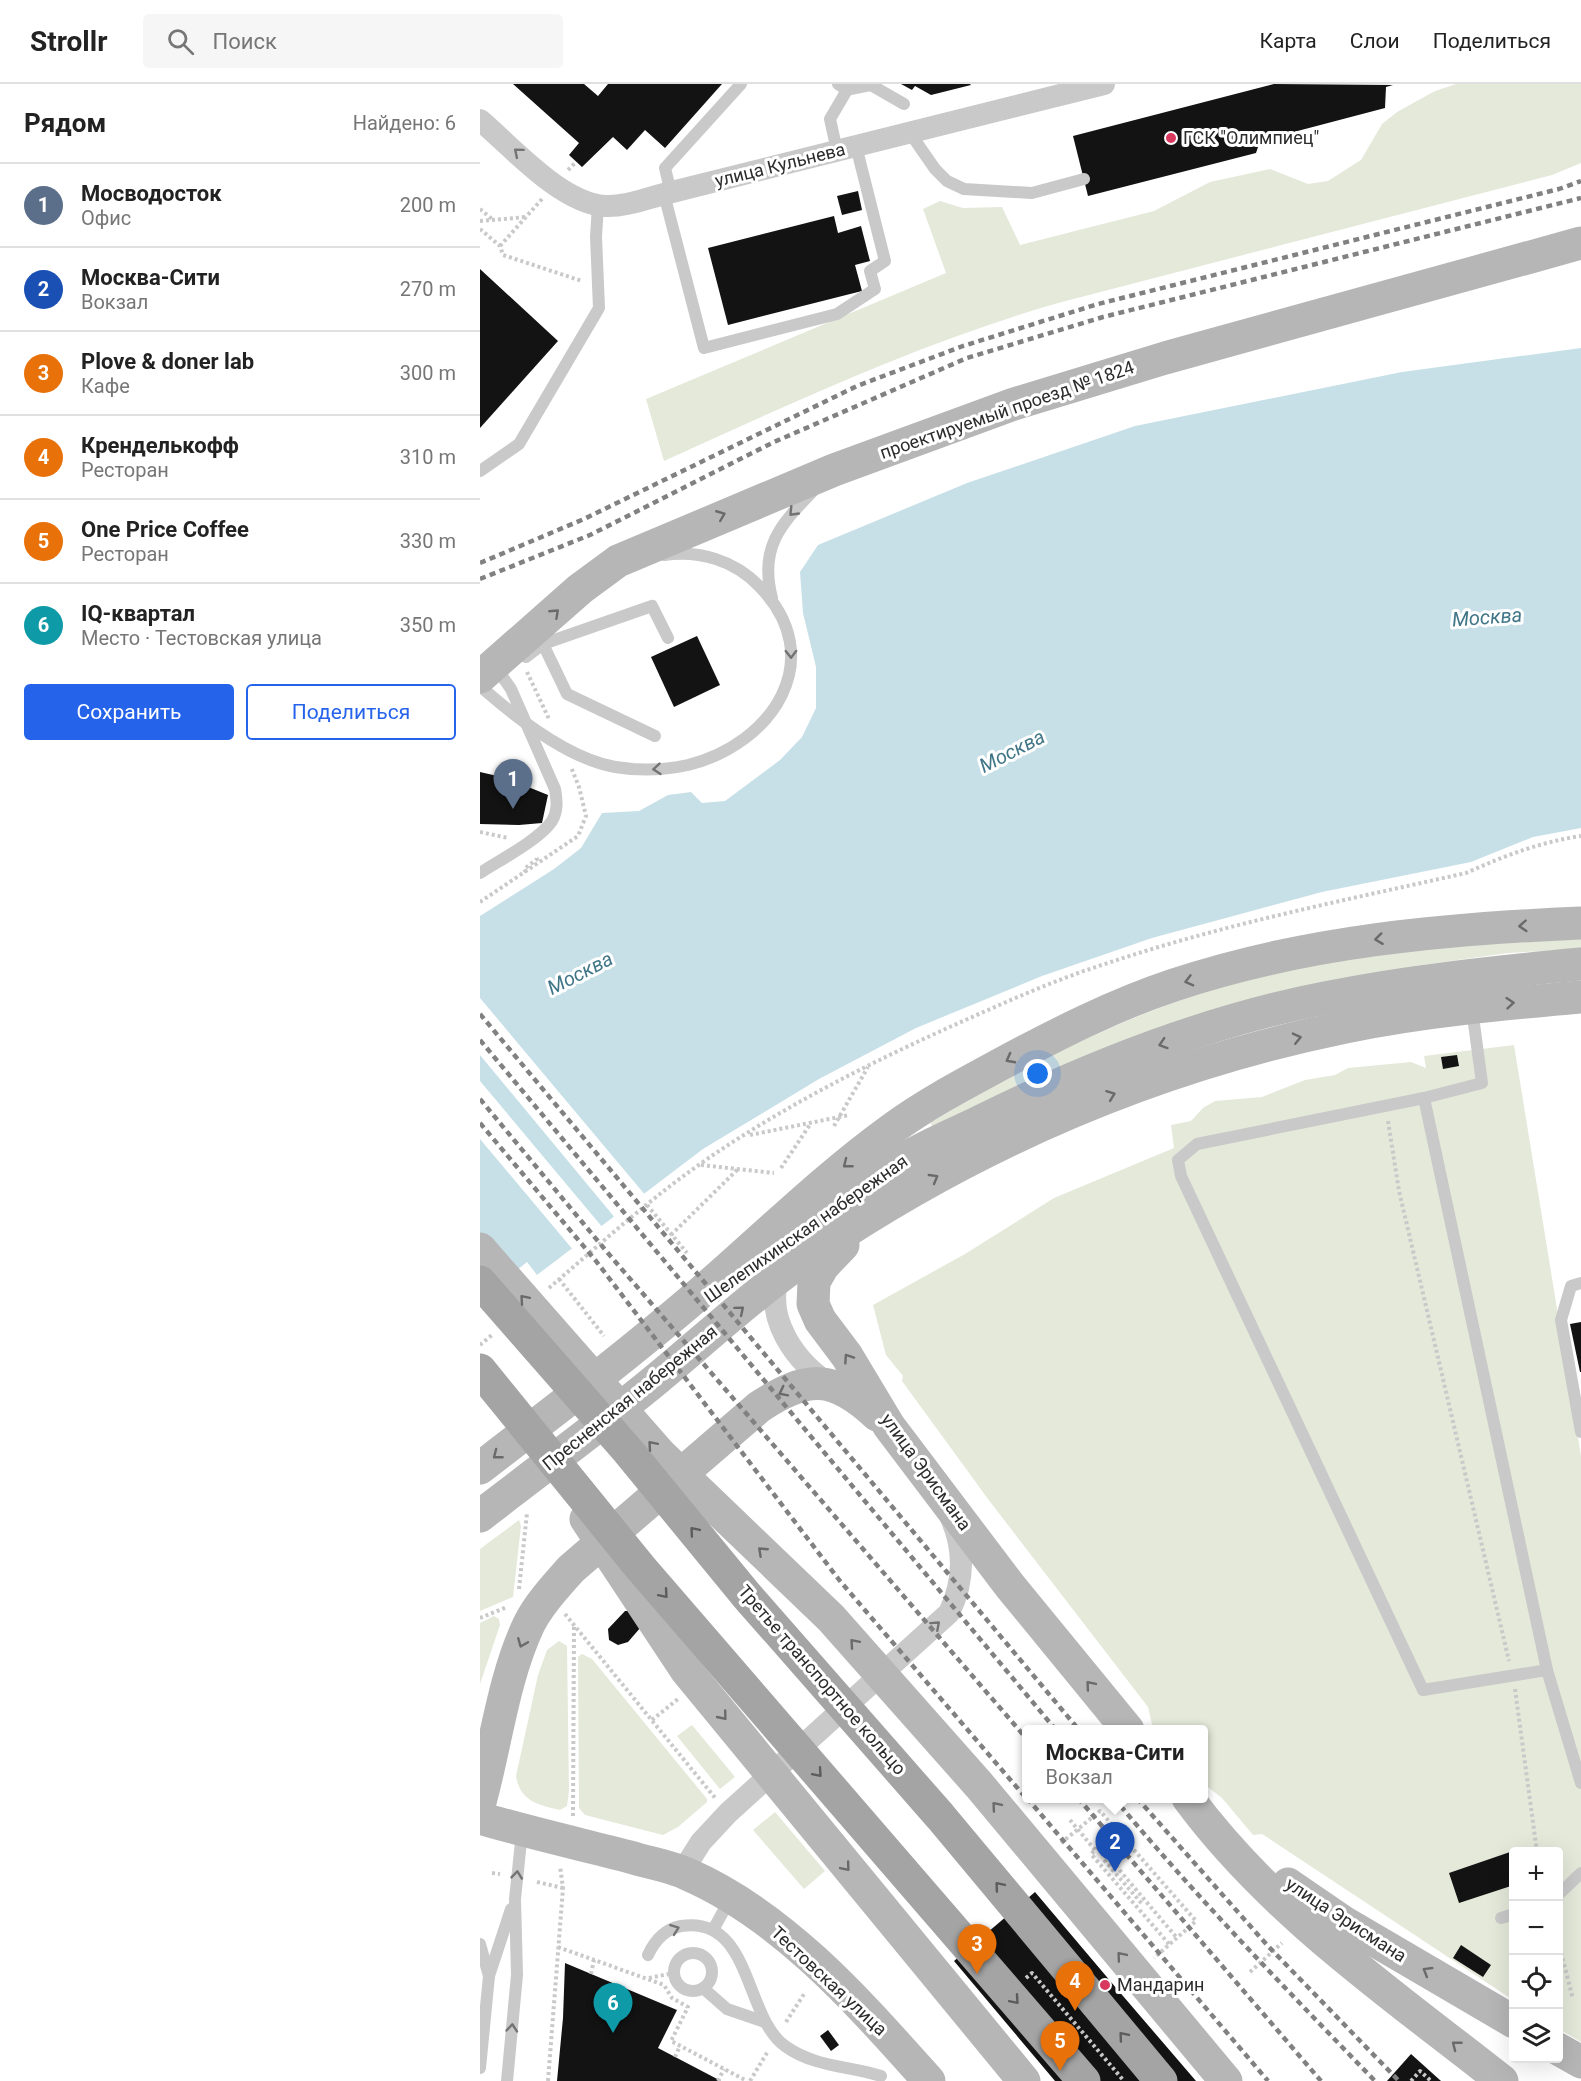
<!DOCTYPE html>
<html lang="ru">
<head>
<meta charset="utf-8">
<style>
	:root { --surface:#fff; --page:#f6f6f6; --text:#222; --muted:#767676; --line:#e0e0e0; --accent:#2563eb }
	body { margin:0; font-family:Roboto,sans-serif; background:var(--page); color:var(--text) }
	.controls { position:absolute; right:18px; bottom:18px; display:grid; overflow:hidden; border-radius:6px; box-shadow:0 6px 24px #0002 }
	.controls button { width:54px; height:54px; display:grid; place-items:center; padding:0; border:0; border-bottom:2px solid var(--line); background:var(--surface); color:var(--text); font:30px sans-serif }
	.you { position:absolute; left:558px; top:990px; width:21px; height:21px; margin:-15px; border:4px solid #fff; border-radius:50%; background:#1a73e8; box-shadow:0 0 0 9px #1a73e833 }
	.badge { display:grid; place-items:center; width:39px; height:39px; border-radius:50%; background:var(--accent); color:#fff; font-size:20px; font-weight:700 }
	.pin { position:absolute; translate:-50% -50px; filter:drop-shadow(0 2px 3px #0008) }
	.pin::after { content:''; position:absolute; top:32px; width:21px; height:18px; background:inherit; clip-path:polygon(0 0,100% 0,50% 100%) }
	.popup { position:absolute; left:542px; top:1641px; width:186px; height:78px; box-sizing:border-box; display:grid; place-content:center; border-radius:6px; background:var(--surface); filter:drop-shadow(0 2px 4px #0005); font-size:20px; white-space:nowrap; color:var(--muted) }
	.popup b { font-size:22px; color:var(--text) }
	.popup::after { content:''; position:absolute; left:50%; top:100%; margin-left:-12px; border:12px solid transparent; border-top-color:var(--surface) }
	.list { margin:0; padding:0; list-style:none }
	h2 { display:flex; justify-content:space-between; align-items:center; height:78px; margin:0; padding:0 24px; font-size:26px }
	h2 small { font-size:20px; font-weight:400; color:var(--muted) }
	.list li { display:grid; grid-template-columns:39px 1fr auto; gap:18px; align-items:center; box-sizing:border-box; height:84px; padding:0 24px; border-top:2px solid var(--line) }
	.list b { display:block; font-size:22px; white-space:nowrap }
	.list p { margin:0; font-size:20px; white-space:nowrap; color:var(--muted) }
	.list em { font-size:20px; font-style:normal; color:var(--muted) }
	.actions { display:flex; gap:12px; padding:18px 24px }
	.actions a { flex:1; padding:14px 0; border:2px solid var(--accent); border-radius:6px; text-align:center; font-size:21px; color:var(--accent) }
	.actions .main { background:var(--accent); color:#fff }
	.icon { flex:none; width:33px; height:33px; fill:none; stroke:currentColor; stroke-width:2; stroke-linecap:round; stroke-linejoin:round }
	.map { position:relative; flex:none; width:1101px; height:1997px; overflow:hidden }
	header { display:flex; align-items:center; gap:36px; box-sizing:border-box; height:84px; padding:0 30px; background:var(--surface); border-bottom:2px solid var(--line) }
	header strong { font-size:28px }
	nav { display:flex; gap:33px; margin-inline-start:auto; font-size:21px }
	.search { width:420px; height:54px; background:var(--page); display:flex; align-items:center; gap:15px; box-sizing:border-box; padding:0 21px; border-radius:6px; color:var(--muted); font-size:22px }
	main { display:flex }
	aside { flex:1; background:var(--surface) }
	.map>svg:first-child { display:block }
	.green { fill:#e4e9da }
	.water { fill:#c7e0e8 }
	.pier { fill:#fff }
	.building { fill:#131313 }
	.lines { fill:none; stroke-linecap:round; stroke-linejoin:round }
	.path { stroke:#c9c9c9; stroke-width:4; stroke-dasharray:3 3; stroke-linecap:butt }
	.lane { stroke:#c9c9c9; stroke-width:12 }
	.street { stroke:#c9c9c9; stroke-width:22 }
	.secondary { stroke:#b6b6b6; stroke-width:33 }
	.primary { stroke:#a4a4a4; stroke-width:33 }
	.rail { stroke:#818181; stroke-width:4.5; stroke-dasharray:6 4.5; stroke-linecap:butt }
	.oneway { stroke:#737373 }
	.oneway2 { stroke:#6a6a6a }
	.oneway3 { stroke:#5c5c5c }
	.poi-dot { fill:#d8385d; stroke:#fff; stroke-width:2 }
	.labels { text-anchor:middle; stroke-width:6; stroke-linejoin:round; paint-order:stroke }
	.poi-label { font-size:18px; fill:#2c2c2c; stroke:#fff; text-anchor:start }
	.street-label { font-size:18px; fill:#2c2c2c; stroke:#fff }
	.water-label { font-size:20px; font-style:italic; fill:#407687; stroke:#fff }
</style>
</head>
<body>
<header>
<strong>Strollr</strong>
<div class="search"><svg class="icon" aria-label="search" viewBox="0 0 24 24"><circle cx="10" cy="10" r="6"/><path d="M15 15l6 6"/></svg>Поиск</div>
<nav><a>Карта</a><a>Слои</a><a>Поделиться</a></nav>
</header>
<main>
<aside>
<h2>Рядом<small>Найдено: 6</small></h2>
<ul class="list">
<li><span class="badge" style="background:#5c6f8a">1</span><div><b>Мосводосток</b><p>Офис</p></div><em>200 m</em></li>
<li><span class="badge" style="background:#1a4fb4">2</span><div><b>Москва-Сити</b><p>Вокзал</p></div><em>270 m</em></li>
<li><span class="badge" style="background:#e8710a">3</span><div><b>Plove &amp; doner lab</b><p>Кафе</p></div><em>300 m</em></li>
<li><span class="badge" style="background:#e8710a">4</span><div><b>Кренделькофф</b><p>Ресторан</p></div><em>310 m</em></li>
<li><span class="badge" style="background:#e8710a">5</span><div><b>One Price Coffee</b><p>Ресторан</p></div><em>330 m</em></li>
<li><span class="badge" style="background:#0f9aa8">6</span><div><b>IQ-квартал</b><p>Место · Тестовская улица</p></div><em>350 m</em></li>
</ul>
<div class="actions"><a class="main">Сохранить</a><a>Поделиться</a></div>
</aside>
<div class="map">
<svg width="1101" height="1997" viewBox="0 0 1101 1997">
	<rect width="100%" height="100%" fill="#fff"/>
	<g class="green">
		<path d="M976,0H1101V79L1072,91L578,219C440,259 314,318 184,377L166,315L466,189L443,125L460,117L483,124L522,123L540,161L674,127L730,98L790,85L828,100L848,97L881,76L902,40L917,28L955,7Z"/>
		<path d="M1101,855V865L1028,869L935,882L453,1043L450,1039C573,965 705,901 848,877C931,863 1017,859 1101,855Z"/>
		<polygon points="1034,961 1101,1372 1101,1958 1079,1945 1078,1768 1034,1768 1033,1916 782,1750 773,1751 742,1714 724,1700 724,1646 673,1645 668,1623 508,1415 422,1297 423,1292 406,1271 393,1221 485,1170 574,1114 694,1064 691,1041 711,1037 723,1024 735,1017 782,1013 825,996 855,991 868,984 931,978 946,984 944,972"/>
		<polygon points="39,1436 41,1442 33,1513 0,1527 0,1465"/>
		<polygon points="14,1532 19,1535 20,1541 0,1600 0,1539"/>
		<path d="M79,1557L87,1562L89,1707L87,1722L80,1726C58,1721 40,1717 36,1692L58,1591L67,1566Z"/>
		<polygon points="102,1570 112,1575 227,1715 227,1718 198,1743 183,1751 105,1731 99,1724 98,1573"/>
		<polygon points="212,1641 255,1693 240,1705 197,1652"/>
		<polygon points="295,1728 345,1787 324,1805 273,1746"/>
	</g>
	<polygon class="water" points="1101,264 1101,744 1053,753 991,778 842,808 672,854 562,892 436,944 339,995 223,1065 57,1191 47,1178 0,1216 0,832 74,785 101,764 122,729 159,727 188,711 211,708 222,719 245,717 300,676 322,653 336,624 336,583 323,529 320,488 338,461 487,399 655,342 922,288"/>
	<g class="pier">
		<polygon points="0,914 166,1112 136,1135 0,971"/>
		<polygon points="0,997 123,1144 94,1167 0,1055"/>
	</g>
	<g class="building">
		<polygon points="33,0 104,0 118,12 128,0 242,0 185,64 165,46 147,66 133,53 102,83 89,71 99,59"/>
		<polygon points="421,0 490,0 491,1 451,11 435,2 432,6"/>
		<polygon points="794,0 913,1 906,3 905,24 780,57 776,69 608,112 593,52"/>
		<polygon points="378,107 382,126 362,131 357,112"/>
		<polygon points="354,132 358,149 381,142 390,177 375,181 382,207 248,241 228,164"/>
		<polygon points="0,185 78,257 0,344"/>
		<polygon points="217,552 240,601 194,623 171,573"/>
		<polygon points="0,688 26,694 68,711 62,739 39,741 0,740"/>
		<polygon points="977,971 979,982 963,985 961,973"/>
		<polygon points="1101,1238 1101,1288 1100,1288 1090,1240"/>
		<polygon points="145,1527 150,1527 161,1543 148,1558 138,1561 129,1556 128,1545"/>
		<polygon points="1033,1767 1034,1801 979,1819 969,1789"/>
		<polygon points="555,1808 637,1905 716,1997 575,1997 474,1877"/>
		<polygon points="981,1861 1011,1881 1003,1893 973,1874"/>
		<polygon points="85,1879 197,1926 178,1964 241,1997 77,1997 83,1934"/>
		<polygon points="348,1946 359,1961 351,1967 340,1952"/>
		<polygon points="931,1970 961,1997 907,1997"/>
	</g>
	<g class="lines">
		<g class="path">
			<polyline points="88,86 96,78"/>
			<polyline points="0,125 12,135"/>
			<polyline points="0,137 46,133"/>
			<polyline points="0,145 20,162 23,171 102,197"/>
			<polyline points="20,162 62,115"/>
			<polyline points="47,588 69,635"/>
			<polyline points="0,748 28,754"/>
			<polyline points="46,788 44,785 57,775 55,772"/>
			<polyline points="0,818 98,752 106,732 99,703 91,683"/>
			<polyline points="908,1037 919,1107 1029,1577"/>
			<polyline points="354,1042 388,983"/>
			<polyline points="270,1051 369,1031"/>
			<polyline points="221,1081 294,1089"/>
			<polyline points="301,1084 331,1039"/>
			<polyline points="167,1121 207,1169"/>
			<polyline points="191,1151 258,1085"/>
			<polyline points="79,1195 124,1252"/>
			<path d="M69,1204C118,1162 166,1118 220,1080C303,1022 397,975 490,934C535,914 580,894 628,879C744,840 866,816 986,789C1024,772 1060,758 1101,752"/>
			<polyline points="0,1261 12,1251"/>
			<polyline points="39,1505 47,1429"/>
			<polyline points="85,1530 236,1715"/>
			<polyline points="0,1534 27,1523"/>
			<polyline points="1035,1605 1057,1768"/>
			<polyline points="172,1636 198,1615"/>
			<polyline points="93,1732 94,1541"/>
			<polyline points="590,1736 615,1766"/>
			<polyline points="581,1759 620,1727 716,1837 674,1874"/>
			<polyline points="624,1776 663,1821"/>
			<polyline points="12,1789 20,1790"/>
			<polyline points="57,1798 83,1804"/>
			<polyline points="1078,1857 1093,1915"/>
			<polyline points="689,1860 611,1770 619,1762 697,1854"/>
			<polyline points="78,1863 184,1901 192,1914 208,1923 191,1957 267,1997"/>
			<polyline points="770,1888 802,1859"/>
			<polyline points="111,1890 114,1876"/>
			<polyline points="169,1894 194,1889"/>
			<polyline points="546,1894 552,1889 644,1997"/>
			<polyline points="306,1938 324,1910"/>
			<polyline points="195,1973 200,1962"/>
			<polyline points="68,1997 83,1804 80,1782"/>
			<polyline points="238,1997 244,1985"/>
			<polyline points="270,1997 288,1967"/>
			<polyline points="931,1997 940,1987 951,1997"/>
		</g>
		<g class="lane">
			<polyline points="367,6 391,1 424,20"/>
			<polyline points="430,49 455,85 467,97 484,105 552,109 604,95"/>
			<polyline points="357,67 350,35 367,6 358,0"/>
			<polyline points="191,109 185,84 261,0"/>
			<polyline points="184,110 224,264 357,230 395,205 390,187 405,177 376,62"/>
			<polyline points="0,387 39,360 119,224 116,153 118,121"/>
			<path d="M292,514C279,464 300,441 333,407"/>
			<polyline points="63,560 87,610 175,652"/>
			<polyline points="46,573 63,560 172,522 188,554"/>
			<path d="M0,602C34,632 89,675 135,683C159,687 185,686 208,681C293,660 350,574 279,502C254,476 219,466 184,471"/>
			<path d="M0,789C20,776 59,756 72,737C78,727 77,717 75,705L31,605L15,582"/>
			<polyline points="944,1014 717,1060 698,1076 701,1092 943,1606 1067,1586 944,1014 1002,999 992,925"/>
			<polyline points="1101,1199 1091,1202 1081,1236 1101,1348"/>
			<polyline points="1067,1586 1101,1699"/>
			<polyline points="1078,1811 1101,1789"/>
			<polyline points="1021,1834 1034,1830"/>
			<polyline points="233,1846 250,1815"/>
			<polyline points="0,1860 9,1892"/>
			<circle cx="213" cy="1888" r="19"/>
			<path d="M168,1871C175,1856 185,1845 201,1842C272,1831 264,1933 305,1962C334,1983 369,1982 401,1992"/>
			<polyline points="223,1904 247,1925 285,1938"/>
			<polyline points="0,1984 9,1892 31,1825"/>
			<polyline points="27,1997 37,1891 35,1815 42,1748"/>
		</g>
		<g class="street">
			<path d="M0,36C33,64 81,119 125,122C144,123 165,115 184,110L624,0"/>
			<path d="M301,1187C281,1232 316,1280 353,1302"/>
			<path d="M202,1788L221,1758L248,1729L469,1529C484,1498 485,1466 471,1434"/>
		</g>
		<g class="secondary">
			<polyline points="0,593 100,505 138,477 354,386 534,320 685,274 1101,159"/>
			<polyline points="363,1161 343,1182 334,1198 333,1220 340,1236 367,1272 409,1342 530,1502 648,1646"/>
			<polyline points="0,1165 180,1370 351,1534 499,1701 746,1997"/>
			<path d="M295,1166C339,1135 381,1100 428,1073C452,1059 477,1049 501,1037C610,983 726,937 845,914C930,897 1015,888 1101,880"/>
			<path d="M0,1384C74,1327 148,1271 219,1210C283,1155 343,1095 412,1045C446,1020 484,1000 521,980C577,950 634,921 694,901C826,857 963,845 1101,839"/>
			<path d="M0,1432C59,1386 120,1342 178,1294C231,1250 281,1203 339,1165C500,1057 675,982 865,943C943,927 1022,920 1101,913"/>
			<polyline points="106,1435 206,1586 544,1997"/>
			<path d="M708,1714C792,1828 912,1910 1022,1997"/>
			<path d="M0,1718C16,1660 23,1595 49,1540C59,1520 76,1502 91,1485L279,1323C327,1291 353,1290 397,1331"/>
			<path d="M0,1734C50,1749 100,1760 150,1773C169,1779 190,1782 207,1790C304,1832 380,1920 449,1997"/>
			<polyline points="808,1800 865,1839 1034,1938"/>
			<polyline points="1078,1965 1101,1978"/>
		</g>
		<g class="primary">
			<polyline points="0,1198 148,1367 267,1512 460,1732 681,1997"/>
			<polyline points="0,1286 160,1483 604,1997"/>
		</g>
		<g class="rail">
			<polyline points="0,479 104,435 377,302 483,262 618,220 1079,105 1101,97"/>
			<polyline points="0,495 110,451 294,358 487,274 623,233 1101,114"/>
			<polyline points="0,930 599,1646"/>
			<polyline points="0,956 576,1646"/>
			<polyline points="0,1015 127,1168 546,1654"/>
			<polyline points="0,1039 116,1177 360,1497 546,1714"/>
			<polyline points="547,1714 788,1997"/>
			<polyline points="598,1714 841,1997"/>
			<path d="M634,1714C716,1813 806,1905 895,1997"/>
			<polyline points="657,1714 787,1861 919,1997"/>
		</g>
	</g>
	<defs><path id="oneway-chevron" d="M-2-3.5L2.5 0L-2 3.5" fill="none" stroke-width="1.6" stroke-linecap="round" stroke-linejoin="round" transform="scale(1.5)"/></defs>
	<g class="oneway">
		<use href="#oneway-chevron" transform="translate(38 68) rotate(-140)"/>
		<use href="#oneway-chevron" transform="translate(313 428) rotate(134)"/>
		<use href="#oneway-chevron" transform="translate(311 570) rotate(89)"/>
		<use href="#oneway-chevron" transform="translate(177 685) rotate(175)"/>
		<use href="#oneway-chevron" transform="translate(456 1541) rotate(-42)"/>
		<use href="#oneway-chevron" transform="translate(37 1791) rotate(-84)"/>
		<use href="#oneway-chevron" transform="translate(195 1845) rotate(-20)"/>
		<use href="#oneway-chevron" transform="translate(32 1944) rotate(-85)"/>
	</g>
	<g class="oneway2">
		<use href="#oneway-chevron" transform="translate(241 431) rotate(-22)"/>
		<use href="#oneway-chevron" transform="translate(75 529) rotate(-43)"/>
		<use href="#oneway-chevron" transform="translate(1043 842) rotate(176)"/>
		<use href="#oneway-chevron" transform="translate(899 855) rotate(173)"/>
		<use href="#oneway-chevron" transform="translate(709 897) rotate(165)"/>
		<use href="#oneway-chevron" transform="translate(1030 919) rotate(-5)"/>
		<use href="#oneway-chevron" transform="translate(817 954) rotate(-13)"/>
		<use href="#oneway-chevron" transform="translate(683 960) rotate(162)"/>
		<use href="#oneway-chevron" transform="translate(530 975) rotate(152)"/>
		<use href="#oneway-chevron" transform="translate(631 1011) rotate(-21)"/>
		<use href="#oneway-chevron" transform="translate(367 1080) rotate(142)"/>
		<use href="#oneway-chevron" transform="translate(454 1094) rotate(-30)"/>
		<use href="#oneway-chevron" transform="translate(44 1215) rotate(-131)"/>
		<use href="#oneway-chevron" transform="translate(260 1226) rotate(-40)"/>
		<use href="#oneway-chevron" transform="translate(368 1274) rotate(-124)"/>
		<use href="#oneway-chevron" transform="translate(303 1308) rotate(153)"/>
		<use href="#oneway-chevron" transform="translate(172 1361) rotate(-131)"/>
		<use href="#oneway-chevron" transform="translate(17 1371) rotate(142)"/>
		<use href="#oneway-chevron" transform="translate(282 1467) rotate(-137)"/>
		<use href="#oneway-chevron" transform="translate(42 1559) rotate(112)"/>
		<use href="#oneway-chevron" transform="translate(374 1559) rotate(-131)"/>
		<use href="#oneway-chevron" transform="translate(610 1601) rotate(-130)"/>
		<use href="#oneway-chevron" transform="translate(243 1632) rotate(51)"/>
		<use href="#oneway-chevron" transform="translate(516 1722) rotate(-130)"/>
		<use href="#oneway-chevron" transform="translate(366 1783) rotate(50)"/>
		<use href="#oneway-chevron" transform="translate(641 1872) rotate(-130)"/>
		<use href="#oneway-chevron" transform="translate(947 1887) rotate(-149)"/>
		<use href="#oneway-chevron" transform="translate(976 1961) rotate(-142)"/>
	</g>
	<g class="oneway3">
		<use href="#oneway-chevron" transform="translate(214 1447) rotate(-130)"/>
		<use href="#oneway-chevron" transform="translate(184 1510) rotate(49)"/>
		<use href="#oneway-chevron" transform="translate(338 1689) rotate(49)"/>
		<use href="#oneway-chevron" transform="translate(519 1802) rotate(-130)"/>
		<use href="#oneway-chevron" transform="translate(535 1916) rotate(49)"/>
		<use href="#oneway-chevron" transform="translate(643 1952) rotate(-130)"/>
	</g>
	<g class="poi-dot">
		<circle cx="691" cy="54" r="6"/>
		<circle cx="625" cy="1901" r="6"/>
	</g>
	<g class="labels">
		<g class="poi-label">
			<text x="703" y="60">ГСК "Олимпиец"</text>
			<text x="637" y="1907">Мандарин</text>
		</g>
		<g class="street-label">
			<text transform="translate(300 81) rotate(-14)" y="6">улица Кульнева</text>
			<text transform="translate(527 326) rotate(-19)" y="6">проектируемый проезд № 1824</text>
			<text transform="translate(326 1145) rotate(-35)" y="6">Шелепихинская набережная</text>
			<text transform="translate(150 1314) rotate(-39)" y="6">Пресненская набережная</text>
			<text transform="translate(446 1388) rotate(54)" y="6">улица Эрисмана</text>
			<text transform="translate(342 1596) rotate(49)" y="6">Третье транспортное кольцо</text>
			<text transform="translate(866 1836) rotate(33)" y="6">улица Эрисмана</text>
			<text transform="translate(349 1897) rotate(43)" y="6">Тестовская улица</text>
		</g>
		<g class="water-label">
			<text transform="translate(1007 533) rotate(-4)" y="7">Москва</text>
			<text transform="translate(532 667) rotate(-27)" y="7">Москва</text>
			<text transform="translate(100 889) rotate(-27)" y="7">Москва</text>
		</g>
	</g>
</svg>
<div class="controls">
<button>+</button>
<button>−</button>
<button><svg class="icon" aria-label="locate" viewBox="0 0 24 24"><circle cx="12" cy="12" r="6"/><path d="M12 2v4M12 18v4M2 12h4M18 12h4"/></svg></button>
<button><svg class="icon" aria-label="layers" viewBox="0 0 24 24"><path d="M12 4l9 5-9 5-9-5zM3 14l9 5 9-5"/></svg></button>
</div>
<div class="you"></div>
<div class="pin badge" style="left:33px;top:725px;background:#5c6f8a">1</div>
<div class="pin badge" style="left:635px;top:1788px;background:#1a4fb4">2</div>
<div class="popup"><b>Москва-Сити</b>Вокзал</div>
<div class="pin badge" style="left:497px;top:1890px;background:#e8710a">3</div>
<div class="pin badge" style="left:595px;top:1927px;background:#e8710a">4</div>
<div class="pin badge" style="left:580px;top:1987px;background:#e8710a">5</div>
<div class="pin badge" style="left:133px;top:1949px;background:#0f9aa8">6</div>
</div>
</main>
</body>
</html>
